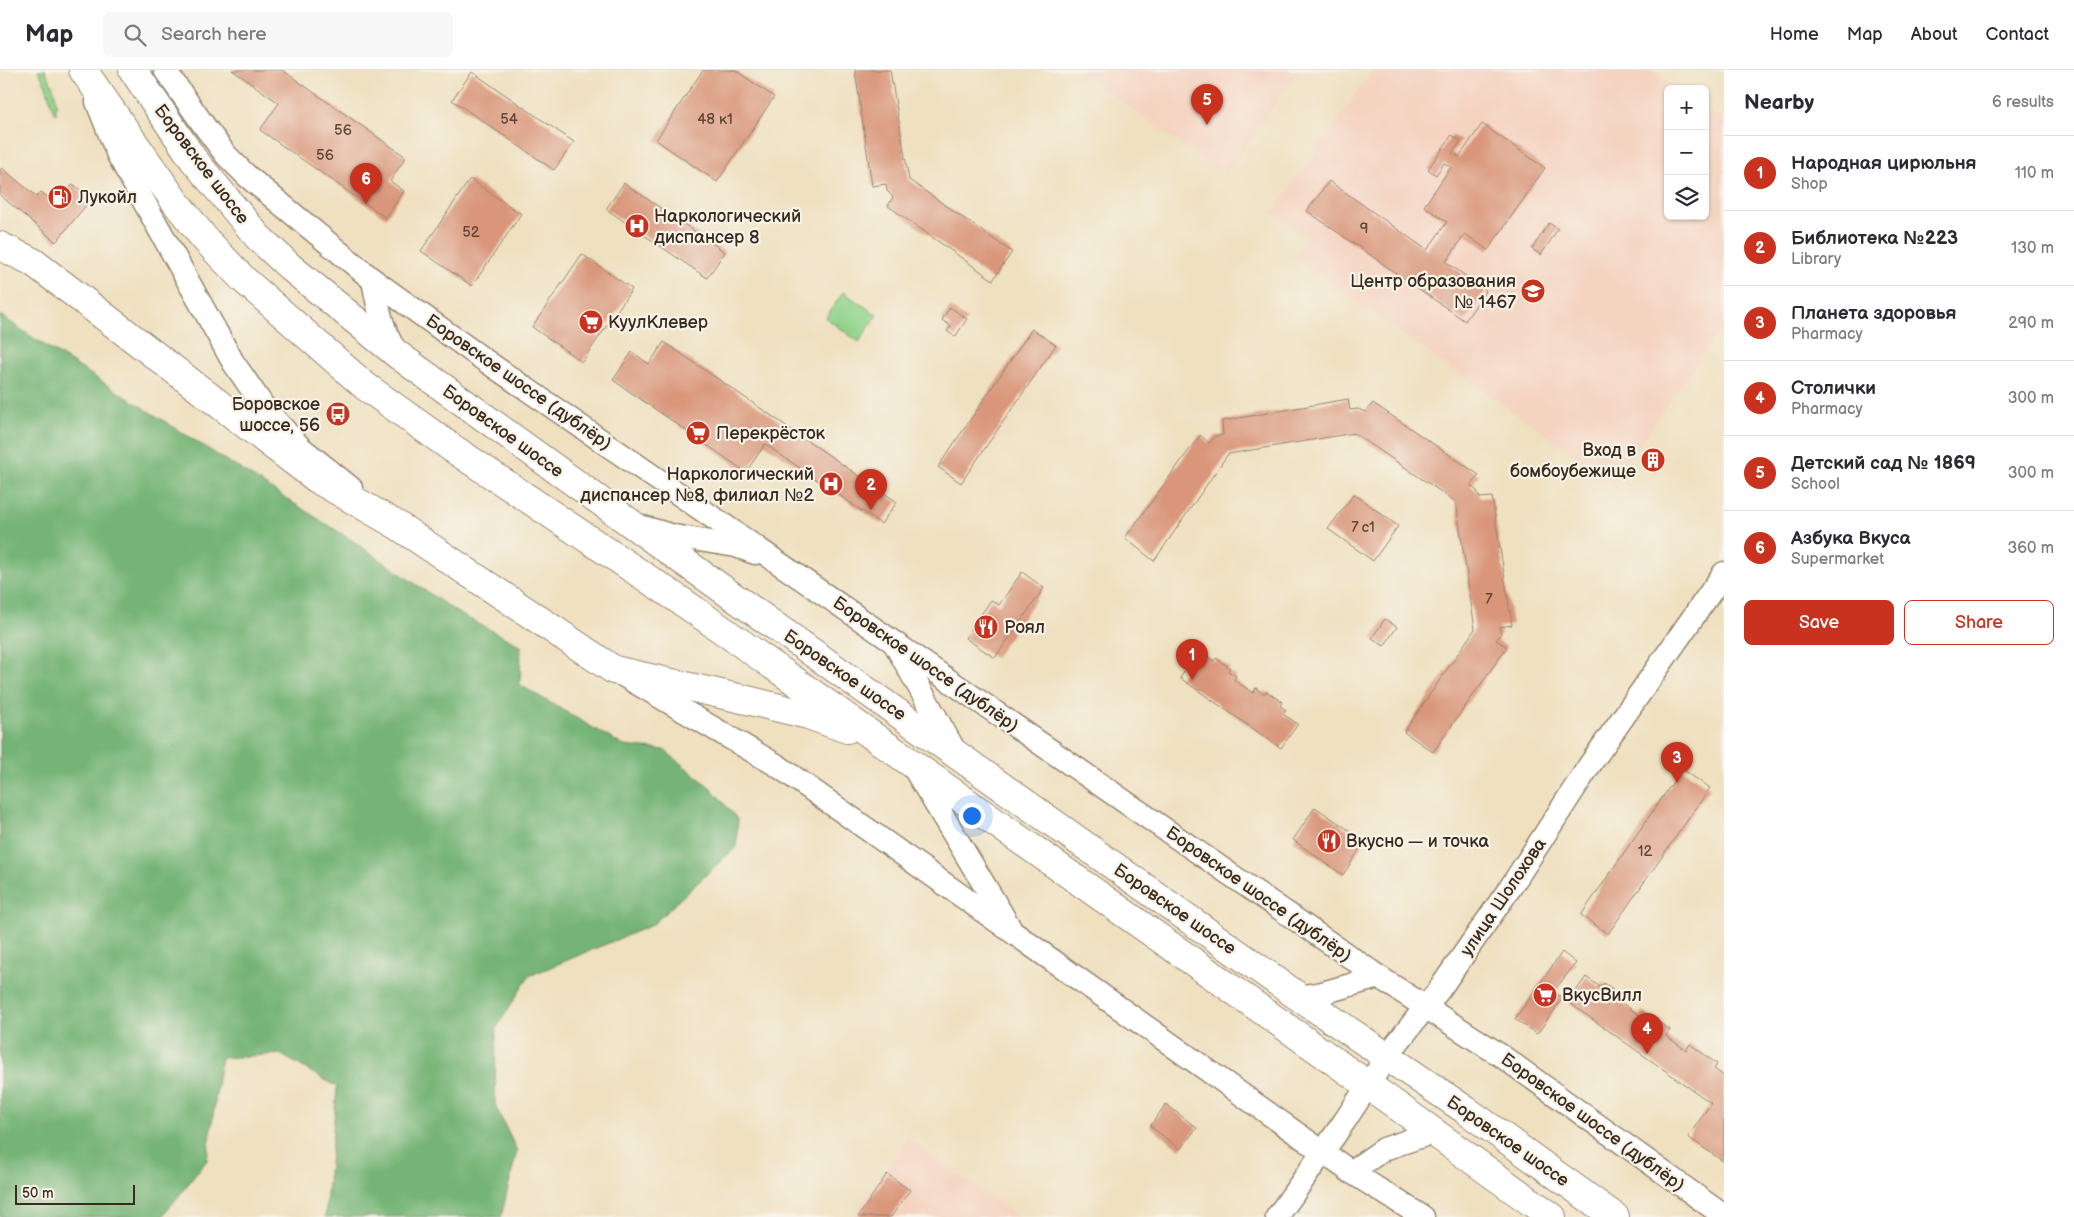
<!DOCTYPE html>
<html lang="en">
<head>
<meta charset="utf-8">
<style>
	:root { --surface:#fff; --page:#f7f7f7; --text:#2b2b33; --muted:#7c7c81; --line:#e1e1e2; --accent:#c8321e }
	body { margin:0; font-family:"Balsamiq Sans",sans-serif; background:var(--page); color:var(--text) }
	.controls { position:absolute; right:15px; top:15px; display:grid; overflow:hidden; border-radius:8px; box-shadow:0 1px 4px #0004 }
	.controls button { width:45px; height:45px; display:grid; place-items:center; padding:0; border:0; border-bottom:1px solid var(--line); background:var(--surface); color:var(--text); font:25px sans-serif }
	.scale { position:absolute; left:15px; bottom:12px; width:120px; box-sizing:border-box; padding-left:5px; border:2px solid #3b2a1e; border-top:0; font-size:14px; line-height:18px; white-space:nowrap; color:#3b2a1e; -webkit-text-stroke:4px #f7f3e8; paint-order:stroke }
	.you { position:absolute; left:971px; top:745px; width:18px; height:18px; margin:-12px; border:4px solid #fff; border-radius:50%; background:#1a73e8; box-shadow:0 0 0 8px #1a73e833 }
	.badge { display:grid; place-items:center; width:32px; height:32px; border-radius:50%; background:var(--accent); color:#fff; font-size:16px; font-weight:700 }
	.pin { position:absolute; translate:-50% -41px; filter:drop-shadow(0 1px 2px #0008) }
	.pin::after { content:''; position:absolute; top:26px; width:18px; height:15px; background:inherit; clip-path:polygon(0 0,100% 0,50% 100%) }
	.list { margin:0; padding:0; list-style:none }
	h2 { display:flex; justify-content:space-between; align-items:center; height:65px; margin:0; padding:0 20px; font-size:21px }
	h2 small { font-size:16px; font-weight:400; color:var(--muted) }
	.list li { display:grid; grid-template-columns:32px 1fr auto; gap:15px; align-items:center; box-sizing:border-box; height:75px; padding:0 20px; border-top:1px solid var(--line) }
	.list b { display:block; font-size:19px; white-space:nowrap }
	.list p { margin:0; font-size:16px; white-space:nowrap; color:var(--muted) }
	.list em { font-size:16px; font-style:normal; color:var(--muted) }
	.actions { display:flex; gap:10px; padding:15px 20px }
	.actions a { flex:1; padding:11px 0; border:1px solid var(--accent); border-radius:8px; text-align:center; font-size:18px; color:var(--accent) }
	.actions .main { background:var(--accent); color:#fff }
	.icon { flex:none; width:28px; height:28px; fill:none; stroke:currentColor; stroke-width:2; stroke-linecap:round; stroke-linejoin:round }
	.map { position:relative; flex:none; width:1724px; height:1147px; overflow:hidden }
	header { display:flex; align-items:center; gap:30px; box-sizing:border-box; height:70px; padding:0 25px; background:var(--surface); border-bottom:1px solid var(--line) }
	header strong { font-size:24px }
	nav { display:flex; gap:28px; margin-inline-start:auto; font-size:18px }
	.search { width:350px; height:45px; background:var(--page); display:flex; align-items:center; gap:12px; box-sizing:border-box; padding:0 18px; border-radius:8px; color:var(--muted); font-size:19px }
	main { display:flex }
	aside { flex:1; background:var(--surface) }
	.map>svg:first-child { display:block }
	.built { fill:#f5d3c1 }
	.green { fill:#90d28a; stroke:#667e54 }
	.forest { fill:#74b476; stroke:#586f4a }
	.building { fill:#d9967a }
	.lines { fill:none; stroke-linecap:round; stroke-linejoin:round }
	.minor-casing { stroke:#95856f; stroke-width:25 }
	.major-casing { stroke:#95856f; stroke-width:30 }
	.minor { stroke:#fff; stroke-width:22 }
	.major { stroke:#fff; stroke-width:28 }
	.labels { text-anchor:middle; stroke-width:4.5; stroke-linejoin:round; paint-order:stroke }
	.number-label { font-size:15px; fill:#624535 }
	.street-label { font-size:18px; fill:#3b2a1e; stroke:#f7f3e8 }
	.poi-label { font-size:18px; fill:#3b2a1e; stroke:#f7f3e8; text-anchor:start }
</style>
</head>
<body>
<header>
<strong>Map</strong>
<div class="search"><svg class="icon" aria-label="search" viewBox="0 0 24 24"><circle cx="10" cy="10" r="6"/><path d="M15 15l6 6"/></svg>Search here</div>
<nav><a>Home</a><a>Map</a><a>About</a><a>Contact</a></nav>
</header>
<main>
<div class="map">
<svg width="1724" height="1147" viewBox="0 0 1724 1147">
	<rect width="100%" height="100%" fill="#f7f3e8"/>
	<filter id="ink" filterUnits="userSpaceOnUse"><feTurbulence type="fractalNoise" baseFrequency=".02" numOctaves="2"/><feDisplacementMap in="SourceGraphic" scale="10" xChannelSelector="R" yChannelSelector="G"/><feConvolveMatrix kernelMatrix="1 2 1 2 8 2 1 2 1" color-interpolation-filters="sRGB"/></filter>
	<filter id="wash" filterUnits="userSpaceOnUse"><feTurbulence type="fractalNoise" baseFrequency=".0096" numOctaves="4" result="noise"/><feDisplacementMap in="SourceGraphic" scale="20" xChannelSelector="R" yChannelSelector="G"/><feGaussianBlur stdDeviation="1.12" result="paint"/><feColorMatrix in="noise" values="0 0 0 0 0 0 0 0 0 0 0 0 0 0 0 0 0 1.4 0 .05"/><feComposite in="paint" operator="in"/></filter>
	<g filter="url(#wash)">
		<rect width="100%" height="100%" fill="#efe0c0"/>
		<g class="built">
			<polygon points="1077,0 1299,0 1225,105"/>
			<polygon points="1373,0 1651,0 1677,19 1668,19 1668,146 1705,146 1705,39 1724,52 1724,254 1613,412 1293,187 1307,168 1272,143"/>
			<polygon points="908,1069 1019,1147 853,1147"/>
		</g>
		<g class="green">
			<path d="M38,0H45C54,18 57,23 56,44L54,43L46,15Z"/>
			<polygon points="843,222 877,245 859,272 826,248"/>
		</g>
		<polygon class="forest" points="0,245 38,271 350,469 458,543 521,576 520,615 624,676 664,680 711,718 738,750 736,777 652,855 529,906 496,959 495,1035 517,1081 501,1147 325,1147 337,1017 280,984 221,988 207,1090 162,1147 0,1147"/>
		<g id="blocks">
			<g class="building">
				<polygon points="232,0 282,0 406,87 390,111 404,121 386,148 260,60 279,33"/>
				<polygon points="703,0 735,0 774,27 717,112 656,70"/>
				<polygon points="855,0 890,0 909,110 1012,182 993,210 888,136 893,127 887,121 886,114 872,116"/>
				<polygon points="472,2 574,72 554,100 452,30"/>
				<polygon points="1482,54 1545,98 1488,180 1465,164 1446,192 1486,220 1465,251 1307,141 1329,111 1427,180 1447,152 1424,136 1451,97 1444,93 1436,105 1428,99 1452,65 1461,71 1452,83 1459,87"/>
				<polygon points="2,98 37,127 41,122 57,134 73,114 91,129 56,172 0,125 0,100"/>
				<polygon points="470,109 521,144 472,216 421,181"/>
				<polygon points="624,113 725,182 707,208 606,139"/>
				<polygon points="1549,153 1558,159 1541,185 1532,179"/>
				<polygon points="582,184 632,219 582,292 532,257"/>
				<polygon points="950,237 967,249 955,267 947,261 951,256 942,250"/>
				<polygon points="1032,259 1056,275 961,413 938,397"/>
				<polygon points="664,272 897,432 881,454 765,374 746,402 613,310 632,282 649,294"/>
				<polygon points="1348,329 1350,340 1358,339 1365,342 1373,333 1479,405 1471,416 1477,421 1480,428 1492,427 1512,555 1499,557 1501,564 1496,570 1507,577 1433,682 1404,662 1475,559 1456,432 1354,363 1228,384 1154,491 1125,468 1200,365 1209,373 1215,366 1223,365 1222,351"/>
				<polygon points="1650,380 1664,387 1655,401 1642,392"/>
				<polygon points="1354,424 1398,456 1373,491 1328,459"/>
				<polygon points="1022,502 1044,518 995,588 965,568 991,530 999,535"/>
				<polygon points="1385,549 1397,557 1384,576 1372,568"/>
				<polygon points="1197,583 1202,587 1204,584 1214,591 1216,588 1230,598 1228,601 1236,606 1234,610 1253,623 1256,618 1264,624 1266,621 1282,632 1280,636 1286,640 1283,644 1298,654 1281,678 1180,608"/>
				<polygon points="1682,699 1710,718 1608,864 1581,845"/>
				<polygon points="1315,737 1365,771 1343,805 1293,770"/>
				<polygon points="1562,882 1576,893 1553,922 1563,928 1537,964 1515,949"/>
				<polygon points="1586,907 1600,917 1604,913 1622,926 1619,931 1639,945 1642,941 1670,960 1666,966 1686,980 1690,974 1717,994 1714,999 1724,1006 1724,1092 1688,1067 1711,1033 1568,932"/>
				<polygon points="1166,1034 1197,1058 1180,1079 1150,1056"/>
				<polygon points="887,1104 910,1120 891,1147 858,1147"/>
			</g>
		</g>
	</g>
	<g filter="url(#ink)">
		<use href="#blocks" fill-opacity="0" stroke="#95856f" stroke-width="1"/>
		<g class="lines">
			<defs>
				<g id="minor">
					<polyline points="165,0 205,57 226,85 247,106 373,210 483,289 1379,907 1503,987 1724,1146"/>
					<polyline points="97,32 118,85 233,292 266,340 300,377 351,418"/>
					<path d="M373,210C378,235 381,258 395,280"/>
					<polyline points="643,457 674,466 736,476 755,483"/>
					<polyline points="896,576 956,683"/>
					<polyline points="626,607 778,696 1351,1102 1423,1147"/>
					<polyline points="912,695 1009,856"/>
					<polyline points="1299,927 1322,923 1379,907"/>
					<polyline points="1351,1102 1384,1079 1434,1062"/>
					<polyline points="1277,1147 1344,1052 1387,986 1439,920 1512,815 1589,696 1724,503"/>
				</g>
				<g id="major">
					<polyline points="83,0 174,130 204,168 243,209 365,316 452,378 687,535 1368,1015 1552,1147"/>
					<polyline points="133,0 193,89 258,167 290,197 398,285 683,491 1299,927 1467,1041 1615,1147"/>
					<polyline points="0,176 33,192 317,409 397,455 614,600 747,630 808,645 847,659"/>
				</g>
			</defs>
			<use href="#minor" class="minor-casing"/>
			<use href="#major" class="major-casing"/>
			<use href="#minor" class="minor"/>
			<use href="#major" class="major"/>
		</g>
	</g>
	<defs>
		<symbol id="fuel-disc" viewBox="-11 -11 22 22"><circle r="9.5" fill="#c8321e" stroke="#f7f3e8"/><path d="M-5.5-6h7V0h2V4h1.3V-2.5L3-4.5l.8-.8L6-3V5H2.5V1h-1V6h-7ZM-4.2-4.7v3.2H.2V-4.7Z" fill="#fff"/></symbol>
		<symbol id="hospital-disc" viewBox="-11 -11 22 22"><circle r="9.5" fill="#c8321e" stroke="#f7f3e8"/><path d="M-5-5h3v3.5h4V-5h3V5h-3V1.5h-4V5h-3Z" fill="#fff"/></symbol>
		<symbol id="school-disc" viewBox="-11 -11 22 22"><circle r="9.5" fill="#c8321e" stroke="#f7f3e8"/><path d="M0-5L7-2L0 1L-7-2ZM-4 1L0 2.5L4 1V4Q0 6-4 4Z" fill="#fff"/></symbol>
		<symbol id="supermarket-disc" viewBox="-11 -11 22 22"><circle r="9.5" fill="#c8321e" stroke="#f7f3e8"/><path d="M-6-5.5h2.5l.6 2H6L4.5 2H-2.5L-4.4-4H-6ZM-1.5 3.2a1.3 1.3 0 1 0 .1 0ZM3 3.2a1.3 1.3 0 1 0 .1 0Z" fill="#fff"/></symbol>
		<symbol id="bus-disc" viewBox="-11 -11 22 22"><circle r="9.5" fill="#c8321e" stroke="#f7f3e8"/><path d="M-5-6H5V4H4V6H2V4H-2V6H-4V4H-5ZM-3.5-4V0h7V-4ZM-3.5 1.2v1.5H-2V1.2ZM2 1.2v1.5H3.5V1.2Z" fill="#fff"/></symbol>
		<symbol id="building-disc" viewBox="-11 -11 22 22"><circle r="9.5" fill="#c8321e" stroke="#f7f3e8"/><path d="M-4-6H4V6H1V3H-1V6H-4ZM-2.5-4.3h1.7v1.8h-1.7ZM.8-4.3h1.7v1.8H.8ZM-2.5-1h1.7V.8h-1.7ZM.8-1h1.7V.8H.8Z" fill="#fff"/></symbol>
		<symbol id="restaurant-disc" viewBox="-11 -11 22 22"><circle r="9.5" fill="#c8321e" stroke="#f7f3e8"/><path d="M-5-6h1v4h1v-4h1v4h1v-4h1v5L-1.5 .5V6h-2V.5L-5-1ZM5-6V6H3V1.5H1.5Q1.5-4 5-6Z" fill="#fff"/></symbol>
	</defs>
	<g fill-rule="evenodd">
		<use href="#fuel-disc" x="46" y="113" width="28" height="28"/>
		<use href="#hospital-disc" x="623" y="142" width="28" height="28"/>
		<use href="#school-disc" x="1519" y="207" width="28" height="28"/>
		<use href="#supermarket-disc" x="577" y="238" width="28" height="28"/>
		<use href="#bus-disc" x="324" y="330" width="28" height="28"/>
		<use href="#supermarket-disc" x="684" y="349" width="28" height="28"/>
		<use href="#building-disc" x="1639" y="376" width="28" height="28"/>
		<use href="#hospital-disc" x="817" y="400" width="28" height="28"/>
		<use href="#restaurant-disc" x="972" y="543" width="28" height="28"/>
		<use href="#restaurant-disc" x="1315" y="757" width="28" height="28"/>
		<use href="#supermarket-disc" x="1531" y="911" width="28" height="28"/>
	</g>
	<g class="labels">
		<g class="number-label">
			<text x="509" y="54">54</text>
			<text x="715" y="54">48 к1</text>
			<text x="343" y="65">56</text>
			<text x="325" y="90">56</text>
			<text x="1364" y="163">9</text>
			<text x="471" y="167">52</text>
			<text x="1363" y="462">7 с1</text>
			<text x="1489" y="534">7</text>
			<text x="1645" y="786">12</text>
		</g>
		<g class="street-label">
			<text transform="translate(202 94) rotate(53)" y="6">Боровское шоссе</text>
			<text transform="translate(519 312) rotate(35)" y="6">Боровское шоссе (дублёр)</text>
			<text transform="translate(503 361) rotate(36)" y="6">Боровское шоссе</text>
			<text transform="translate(926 594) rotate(35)" y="6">Боровское шоссе (дублёр)</text>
			<text transform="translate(845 605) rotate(35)" y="6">Боровское шоссе</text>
			<text transform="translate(1259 824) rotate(35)" y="6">Боровское шоссе (дублёр)</text>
			<text transform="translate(1503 827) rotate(-56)" y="6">улица Шолохова</text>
			<text transform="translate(1175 839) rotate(35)" y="6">Боровское шоссе</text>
			<text transform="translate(1593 1052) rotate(36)" y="6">Боровское шоссе (дублёр)</text>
			<text transform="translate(1508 1071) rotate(35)" y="6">Боровское шоссе</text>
		</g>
		<g class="poi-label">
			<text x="78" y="133">Лукойл</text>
			<text x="654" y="152">Наркологический<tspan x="654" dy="21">диспансер 8</tspan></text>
			<text x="1516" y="217" text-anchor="end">Центр образования<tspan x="1516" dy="21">№ 1467</tspan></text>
			<text x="608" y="258">КуулКлевер</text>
			<text x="320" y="340" text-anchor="end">Боровское<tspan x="320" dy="21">шоссе, 56</tspan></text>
			<text x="716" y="369">Перекрёсток</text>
			<text x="1636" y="386" text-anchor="end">Вход в<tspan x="1636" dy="21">бомбоубежище</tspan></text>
			<text x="814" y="410" text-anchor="end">Наркологический<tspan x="814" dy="21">диспансер №8, филиал №2</tspan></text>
			<text x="1004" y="563">Роял</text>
			<text x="1346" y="777">Вкусно — и точка</text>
			<text x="1562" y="931">ВкусВилл</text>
		</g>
	</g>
</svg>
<div class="controls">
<button>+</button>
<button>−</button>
<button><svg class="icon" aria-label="layers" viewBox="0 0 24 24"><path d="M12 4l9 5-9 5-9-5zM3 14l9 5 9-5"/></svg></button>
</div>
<div class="scale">50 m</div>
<div class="you"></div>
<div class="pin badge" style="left:1192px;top:610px">1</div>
<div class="pin badge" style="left:871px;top:440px">2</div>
<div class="pin badge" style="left:1677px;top:713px">3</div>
<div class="pin badge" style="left:1647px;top:984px">4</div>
<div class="pin badge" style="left:1207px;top:55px">5</div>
<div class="pin badge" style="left:366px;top:134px">6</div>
</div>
<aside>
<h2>Nearby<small>6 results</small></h2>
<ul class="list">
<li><span class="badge">1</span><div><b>Народная цирюльня</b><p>Shop</p></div><em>110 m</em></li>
<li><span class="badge">2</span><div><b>Библиотека №223</b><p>Library</p></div><em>130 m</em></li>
<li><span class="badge">3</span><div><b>Планета здоровья</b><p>Pharmacy</p></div><em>290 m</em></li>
<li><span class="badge">4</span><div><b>Столички</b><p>Pharmacy</p></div><em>300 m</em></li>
<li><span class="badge">5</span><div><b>Детский сад № 1869</b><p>School</p></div><em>300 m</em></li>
<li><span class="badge">6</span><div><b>Азбука Вкуса</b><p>Supermarket</p></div><em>360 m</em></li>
</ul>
<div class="actions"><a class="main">Save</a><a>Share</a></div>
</aside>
</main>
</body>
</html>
